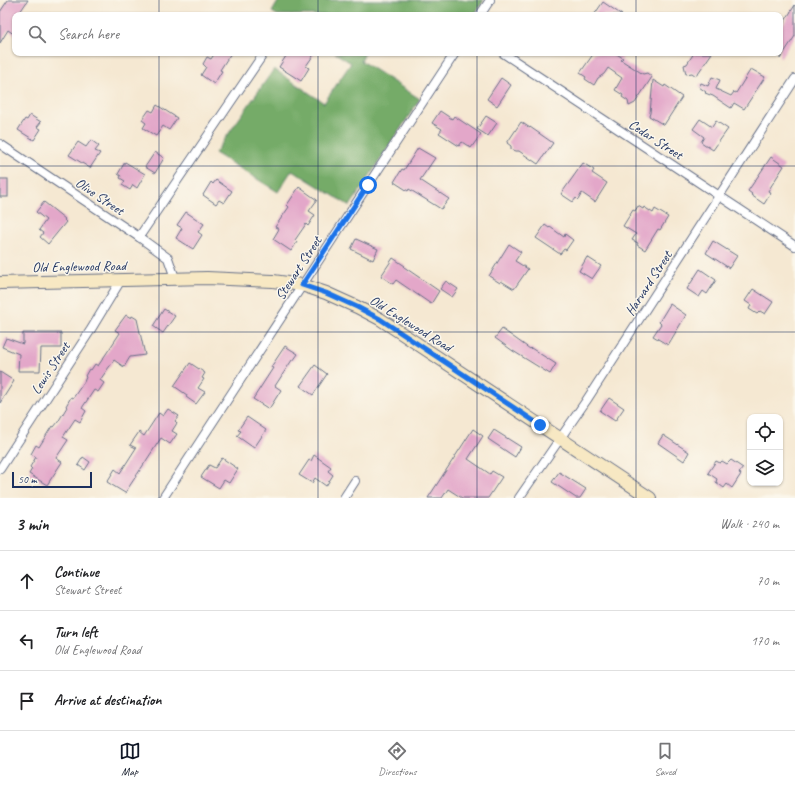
<!DOCTYPE html>
<html lang="en">
<head>
<meta charset="utf-8">
<style>
	:root { --surface:#fff; --page:#f2f2f2; --text:#202124; --muted:#757577; --line:#e0e0e0; --accent:#111827 }
	body { margin:0; font-family:Caveat,sans-serif; background:var(--page); color:var(--text) }
	.controls { position:absolute; right:12px; bottom:12px; display:grid; overflow:hidden; border-radius:8px; box-shadow:0 1px 3px #0004 }
	.controls button { width:36px; height:36px; display:grid; place-items:center; padding:0; border:0; border-bottom:1px solid var(--line); background:var(--surface); color:var(--text); font:20px sans-serif }
	.scale { position:absolute; left:12px; bottom:10px; width:80px; box-sizing:border-box; padding-left:4px; border:2px solid #1b2f5e; border-top:0; font-size:11px; line-height:14px; white-space:nowrap; color:#1b2f5e; -webkit-text-stroke:3px #fbf7ec; paint-order:stroke }
	.stop { position:absolute; width:12px; height:12px; margin:-9px; border:3px solid #1a73e8; border-radius:50%; background:#fff }
	.stop.end { background:#1a73e8; border-color:#fff; box-shadow:0 1px 4px #0008 }
	.list { margin:0; padding:0; list-style:none }
	h2 { display:flex; justify-content:space-between; align-items:center; height:52px; margin:0; padding:0 16px; font-size:17px }
	h2 small { font-size:13px; font-weight:400; color:var(--muted) }
	.list li { display:grid; grid-template-columns:26px 1fr auto; gap:12px; align-items:center; box-sizing:border-box; height:60px; padding:0 16px; border-top:1px solid var(--line) }
	.list b { display:block; font-size:15px; white-space:nowrap }
	.list p { margin:0; font-size:13px; white-space:nowrap; color:var(--muted) }
	.list em { font-size:13px; font-style:normal; color:var(--muted) }
	.icon { flex:none; width:22px; height:22px; fill:none; stroke:currentColor; stroke-width:2; stroke-linecap:round; stroke-linejoin:round }
	.map { position:relative; flex:none; width:795px; height:498px; overflow:hidden }
	.search { position:absolute; background:var(--surface); box-shadow:0 1px 3px #0004; left:12px; right:12px; top:12px; height:44px; display:flex; align-items:center; gap:10px; box-sizing:border-box; padding:0 14px; border-radius:8px; color:var(--muted); font-size:15px }
	.sheet { height:232px; background:var(--surface) }
	nav { display:flex; justify-content:space-around; align-items:center; box-sizing:border-box; height:56px; border-top:1px solid var(--line); background:var(--surface); font-size:11px; color:var(--muted) }
	nav a { display:grid; justify-items:center; gap:2px }
	nav .on { color:var(--accent) }
	.map>svg:first-child { display:block }
	.forest { fill:#74ab68; stroke:#486d63 }
	.building { fill:#e3a7c9 }
	.lines { fill:none; stroke-linecap:round; stroke-linejoin:round }
	.street-casing { stroke:#677087; stroke-width:10 }
	.secondary-casing { stroke:#677087; stroke-width:14 }
	.street { stroke:#fff; stroke-width:8 }
	.secondary { stroke:#f7e8c3; stroke-width:12 }
	.route { stroke:#1a73e8; stroke-width:5 }
	.grid { fill:none; stroke:#1b2f5e; stroke-width:1; stroke-opacity:0.55 }
	.labels { text-anchor:middle; stroke-width:3; stroke-linejoin:round; paint-order:stroke }
	.street-label { font-size:14px; fill:#1b2f5e; stroke:#fbf7ec }
</style>
</head>
<body>
<div class="map">
<svg width="795" height="498" viewBox="0 0 795 498">
	<rect width="100%" height="100%" fill="#fbf7ec"/>
	<filter id="ink" filterUnits="userSpaceOnUse"><feTurbulence type="fractalNoise" baseFrequency=".025" numOctaves="2"/><feDisplacementMap in="SourceGraphic" scale="8" xChannelSelector="R" yChannelSelector="G"/><feConvolveMatrix kernelMatrix="1 2 1 2 8 2 1 2 1" color-interpolation-filters="sRGB"/></filter>
	<filter id="wash" filterUnits="userSpaceOnUse"><feTurbulence type="fractalNoise" baseFrequency=".012" numOctaves="4" result="noise"/><feDisplacementMap in="SourceGraphic" scale="16" xChannelSelector="R" yChannelSelector="G"/><feGaussianBlur stdDeviation="0.9" result="paint"/><feColorMatrix in="noise" values="0 0 0 0 0 0 0 0 0 0 0 0 0 0 0 0 0 1.4 0 .05"/><feComposite in="paint" operator="in"/></filter>
	<g filter="url(#wash)">
		<rect width="100%" height="100%" fill="#f5e8d2"/>
		<g class="forest">
			<polygon points="279,0 484,0 474,15 277,15 272,12"/>
			<polygon points="335,53 365,53 361,61 420,99 350,206 292,170 278,192 215,153 274,69 324,103 351,63"/>
		</g>
		<g id="blocks">
			<g class="building">
				<polygon points="8,0 28,0 18,15 15,15 15,35 8,30 0,43 0,12"/>
				<polygon points="603,2 622,15 594,15"/>
				<polygon points="795,5 795,36 780,59 780,29"/>
				<polygon points="215,53 231,53 220,70 222,71 214,84 201,75 206,67 203,64 207,57 211,59"/>
				<polygon points="288,53 315,53 306,66 309,68 301,81 279,67"/>
				<polygon points="594,53 615,53 623,58 621,60 643,74 647,73 652,77 635,103 629,106 628,101 622,97 623,95 615,90 622,78 608,68 604,74 598,78 594,85 585,79 586,77 580,73"/>
				<polygon points="694,53 712,53 696,76 692,73 686,74 684,65 687,64"/>
				<polygon points="751,69 765,77 744,109 734,103 731,108 713,96 705,93 706,92 699,87 701,83 708,86 712,77 720,80 716,89 731,96 734,92 736,93"/>
				<polygon points="501,78 511,85 497,106 487,99"/>
				<polygon points="653,80 664,87 665,85 682,97 664,125 649,116 650,113"/>
				<polygon points="157,105 177,118 169,130 163,126 156,136 143,128 146,123 142,120 149,110 153,112"/>
				<polygon points="440,111 452,119 454,116 481,134 471,148 462,142 459,146 439,133 442,129 432,123"/>
				<polygon points="30,115 41,122 37,127 41,129 34,140 18,130 25,119 27,120"/>
				<polygon points="486,116 497,123 488,136 477,129"/>
				<polygon points="700,119 712,127 716,121 728,129 713,150 701,142 704,137 693,129"/>
				<polygon points="521,122 530,128 530,127 553,143 538,164 519,151 516,151 511,149 511,146 507,143"/>
				<polygon points="91,140 99,146 95,151 100,153 90,168 69,155 78,142 86,147"/>
				<polygon points="418,148 435,158 420,180 449,199 441,209 409,189 408,191 394,182 402,169 404,170"/>
				<polygon points="155,152 164,158 155,173 145,167"/>
				<polygon points="771,157 784,166 768,191 771,193 764,204 751,195 752,194 748,191"/>
				<polygon points="125,162 145,174 137,188 133,185 130,190 122,185 125,181 120,178 121,176 118,174"/>
				<polygon points="583,163 594,170 592,173 607,183 595,202 582,193 578,200 576,198 573,202 561,194"/>
				<rect x="0" y="179" width="8" height="18"/>
				<polygon points="216,180 232,191 224,203 219,200 216,204 203,195 211,182 213,184"/>
				<polygon points="299,187 317,200 309,211 315,215 308,226 306,224 295,240 297,242 291,251 273,239 279,229 275,227 289,207 287,205"/>
				<polygon points="44,202 65,219 64,220 66,222 48,244 40,237 43,233 39,230 46,220 36,212"/>
				<polygon points="638,206 643,209 644,207 653,213 655,209 668,217 660,230 658,229 645,250 637,245 638,243 632,240 636,234 623,226 633,210 635,211"/>
				<polygon points="186,212 204,224 198,232 202,235 193,249 176,238 182,228 177,225"/>
				<polygon points="545,225 549,228 550,227 564,237 565,234 573,240 566,250 564,249 560,254 536,238"/>
				<polygon points="356,239 378,249 373,260 351,249"/>
				<polygon points="713,241 737,256 729,268 706,253"/>
				<polygon points="509,244 521,252 515,261 528,269 514,289 501,281 500,283 489,276"/>
				<polygon points="587,257 601,266 592,279 579,271"/>
				<polygon points="393,258 405,266 404,267 439,291 431,304 396,280 393,284 381,276"/>
				<polygon points="700,269 716,280 707,294 703,291 699,297 687,289"/>
				<polygon points="446,281 458,289 452,297 440,289"/>
				<polygon points="753,289 773,302 765,314 760,311 757,314 749,309 751,305 745,301"/>
				<polygon points="670,304 686,315 668,345 653,336 661,324 659,322"/>
				<polygon points="164,309 175,316 163,333 153,326"/>
				<polygon points="126,315 131,318 132,316 137,319 145,355 130,357 124,367 114,360 100,380 104,383 98,392 94,390 82,408 86,411 80,422 75,419 63,437 68,440 56,458 62,462 47,485 29,474 32,469 30,467 36,457 31,454 36,445 39,447 52,426 54,427 58,422 67,407 66,406 71,397 73,398 84,382 86,377 85,376 89,369 91,370 95,364 98,366 120,333 115,330"/>
				<polygon points="502,329 530,349 531,348 556,364 550,374 513,351 495,338"/>
				<polygon points="23,333 61,333 61,348 41,348 40,371 18,371 19,354 2,347 6,338 23,344"/>
				<polygon points="285,346 298,354 293,361 292,360 275,386 281,390 269,409 253,399 273,368 271,367"/>
				<polygon points="190,363 205,373 202,378 204,379 198,388 205,392 196,404 186,397 187,395 174,386"/>
				<polygon points="315,365 327,374 313,395 300,386"/>
				<polygon points="0,372 14,381 0,403"/>
				<polygon points="609,398 624,408 615,421 600,411"/>
				<polygon points="168,409 179,416 175,421 177,423 172,431 177,434 170,444 161,438 125,493 107,482 115,469 120,473 136,448 130,445 139,432 144,436 159,413 163,416"/>
				<polygon points="247,417 266,430 254,448 237,436 241,431 238,430"/>
				<polygon points="473,429 483,436 468,459 490,474 492,471 502,477 488,498 462,498 448,489 442,498 428,498"/>
				<polygon points="494,430 521,447 515,457 488,439"/>
				<polygon points="663,435 689,452 684,461 658,443"/>
				<polygon points="314,455 331,467 328,471 333,475 326,486 315,478 312,483 299,475 309,460 311,461"/>
				<polygon points="83,457 90,462 85,470 78,465"/>
				<polygon points="222,458 238,469 229,483 224,480 219,488 201,477 209,465 215,468"/>
				<polygon points="731,460 743,468 739,473 741,474 732,488 727,484 724,488 716,482 717,479 708,473 716,461 720,463 722,461 727,464"/>
				<polygon points="559,472 586,489 580,498 576,498 552,482"/>
			</g>
		</g>
	</g>
	<g filter="url(#ink)">
		<use href="#blocks" fill-opacity="0" stroke="#677087" stroke-width="1"/>
		<g class="lines">
			<defs>
				<g id="street">
					<polyline points="480,15 490,0"/>
					<path d="M503,53C600,118 698,181 795,246"/>
					<polyline points="0,144 139,237 168,258 175,278"/>
					<polyline points="139,237 264,53"/>
					<polyline points="0,469 90,331 121,280"/>
					<polyline points="163,498 368,185 455,53"/>
					<polyline points="344,498 355,481"/>
					<polyline points="519,498 586,401 795,79"/>
				</g>
				<polyline id="secondary" points="0,283 207,278 273,281 302,285 326,293 357,307 380,319 650,498"/>
			</defs>
			<use href="#street" class="street-casing"/>
			<use href="#secondary" class="secondary-casing"/>
			<use href="#street" class="street"/>
			<use href="#secondary" class="secondary"/>
		</g>
	</g>
	<g class="lines" filter="url(#ink)">
		<polyline class="route" points="368,185 302,285 326,293 357,307 380,319 540,425"/>
	</g>
	<path class="grid" d="M159,0V15M318,0V15M477,0V15M636,0V15M159,53V498M318,53V498M477,53V498M636,53V498M0,166H795M0,332H795"/>
	<g class="labels">
		<g class="street-label">
			<text transform="translate(656 139) rotate(33)" y="5">Cedar Street</text>
			<text transform="translate(100 196) rotate(34)" y="5">Olive Street</text>
			<text transform="translate(79 266) rotate(-1)" y="5">Old Englewood Road</text>
			<text transform="translate(298 268) rotate(-57)" y="5">Stewart Street</text>
			<text transform="translate(648 283) rotate(-57)" y="5">Harvard Street</text>
			<text transform="translate(411 323) rotate(32)" y="5">Old Englewood Road</text>
			<text transform="translate(50 368) rotate(-57)" y="5">Lewis Street</text>
		</g>
	</g>
</svg>
<div class="controls">
<button><svg class="icon" aria-label="locate" viewBox="0 0 24 24"><circle cx="12" cy="12" r="6"/><path d="M12 2v4M12 18v4M2 12h4M18 12h4"/></svg></button>
<button><svg class="icon" aria-label="layers" viewBox="0 0 24 24"><path d="M12 4l9 5-9 5-9-5zM3 14l9 5 9-5"/></svg></button>
</div>
<div class="scale">50 m</div>
<div class="stop" style="left:368px;top:185px"></div>
<div class="stop end" style="left:540px;top:425px"></div>
<div class="search"><svg class="icon" aria-label="search" viewBox="0 0 24 24"><circle cx="10" cy="10" r="6"/><path d="M15 15l6 6"/></svg>Search here</div>
</div>
<section class="sheet">
<h2>3 min<small>Walk · 240 m</small></h2>
<ul class="list">
<li><svg class="icon" aria-label="ahead" viewBox="0 0 24 24"><path d="M12 20V5M6 11l6-6 6 6"/></svg><div><b>Continue</b><p>Stewart Street</p></div><em>70 m</em></li>
<li><svg class="icon" aria-label="left" viewBox="0 0 24 24"><path d="M17 20v-9H6M10 6l-5 5 5 5"/></svg><div><b>Turn left</b><p>Old Englewood Road</p></div><em>170 m</em></li>
<li><svg class="icon" aria-label="arrive" viewBox="0 0 24 24"><path d="M6 21V4h12l-3 4 3 4H6"/></svg><div><b>Arrive at destination</b></div></li>
</ul>
</section>
<nav>
<a class="on"><svg class="icon" aria-label="map" viewBox="0 0 24 24"><path d="M3 6l6-2 6 2 6-2v14l-6 2-6-2-6 2zM9 4v14M15 6v14"/></svg>Map</a>
<a><svg class="icon" aria-label="directions" viewBox="0 0 24 24"><path d="M12 3l9 9-9 9-9-9zM9 14v-3h6M13 9l2 2-2 2"/></svg>Directions</a>
<a><svg class="icon" aria-label="saved" viewBox="0 0 24 24"><path d="M7 4h10v16l-5-4-5 4z"/></svg>Saved</a>
</nav>
</body>
</html>
